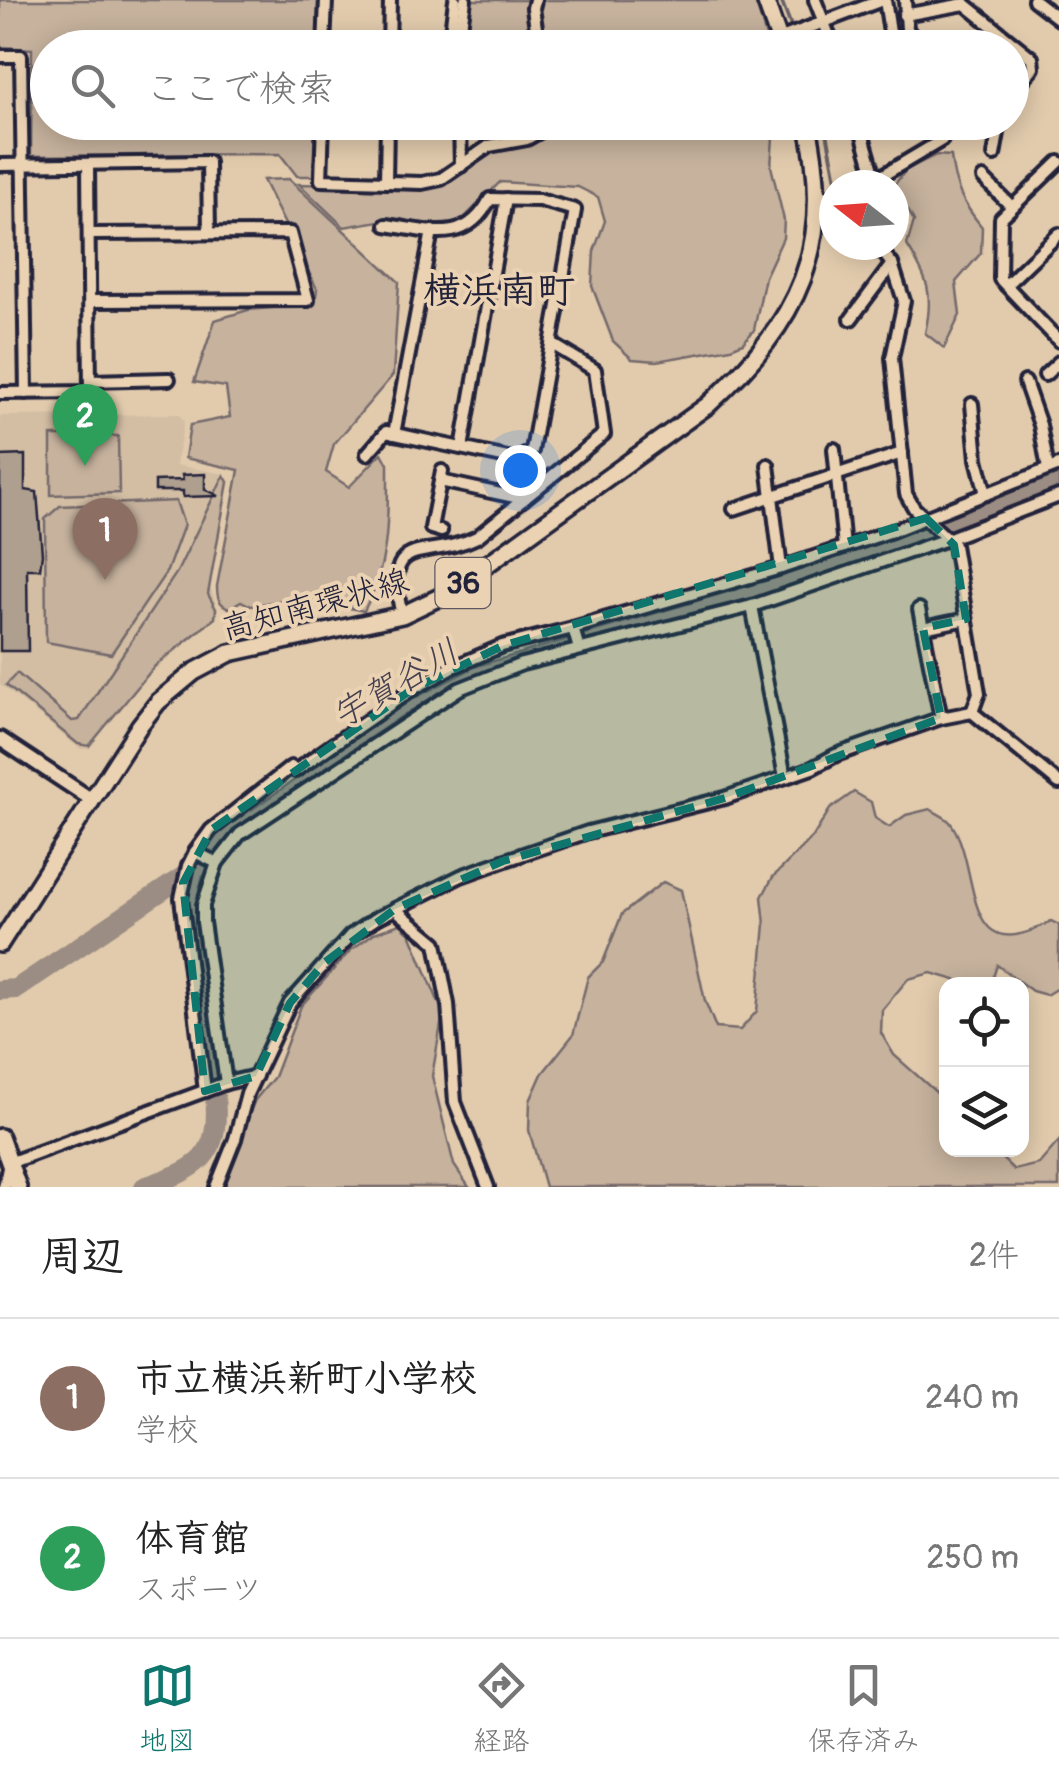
<!DOCTYPE html>
<html lang="ja">
<head>
<meta charset="utf-8">
<style>
	:root { --surface:#fff; --page:#f2f2f2; --text:#222; --muted:#767676; --line:#e0e0e0; --accent:#0f766e }
	body { margin:0; font-family:Pangolin,"Klee One",sans-serif; background:var(--page); color:var(--text) }
	.controls { position:absolute; right:30px; bottom:30px; display:grid; overflow:hidden; border-radius:20px; box-shadow:0 5px 25px #0003 }
	.controls button { width:90px; height:90px; display:grid; place-items:center; padding:0; border:0; border-bottom:2px solid var(--line); background:var(--surface); color:var(--text); font:50px sans-serif }
	.compass { position:absolute; left:819px; top:170px; width:90px; height:90px; border-radius:50%; background:var(--surface); box-shadow:0 5px 25px #0003; rotate:287deg }
	.you { position:absolute; left:520px; top:470px; width:35px; height:35px; margin:-25px; border:8px solid #fff; border-radius:50%; background:#1a73e8; box-shadow:0 0 0 15px #1a73e833 }
	.badge { display:grid; place-items:center; width:65px; height:65px; border-radius:50%; background:var(--accent); color:#fff; font-size:32px; font-weight:700 }
	.pin { position:absolute; translate:-50% -82px; filter:drop-shadow(0 2px 5px #0008) }
	.pin::after { content:''; position:absolute; top:52px; width:35px; height:30px; background:inherit; clip-path:polygon(0 0,100% 0,50% 100%) }
	.list { margin:0; padding:0; list-style:none }
	h2 { display:flex; justify-content:space-between; align-items:center; height:130px; margin:0; padding:0 40px; font-size:42px }
	h2 small { font-size:32px; font-weight:400; color:var(--muted) }
	.list li { display:grid; grid-template-columns:65px 1fr auto; gap:30px; align-items:center; box-sizing:border-box; height:160px; padding:0 40px; border-top:2px solid var(--line) }
	.list b { display:block; font-size:38px; white-space:nowrap }
	.list p { margin:0; font-size:32px; white-space:nowrap; color:var(--muted) }
	.list em { font-size:32px; font-style:normal; color:var(--muted) }
	.icon { flex:none; width:55px; height:55px; fill:none; stroke:currentColor; stroke-width:2; stroke-linecap:round; stroke-linejoin:round }
	.map { position:relative; flex:none; width:1059px; height:1187px; overflow:hidden }
	.search { position:absolute; background:var(--surface); box-shadow:0 5px 25px #0003; left:30px; right:30px; top:30px; height:110px; display:flex; align-items:center; gap:25px; box-sizing:border-box; padding:0 35px; border-radius:55px; color:var(--muted); font-size:38px }
	.sheet { height:450px; background:var(--surface) }
	nav { display:flex; justify-content:space-around; align-items:center; box-sizing:border-box; height:140px; border-top:2px solid var(--line); background:var(--surface); font-size:28px; color:var(--muted) }
	nav a { display:grid; justify-items:center; gap:5px }
	nav .on { color:var(--accent) }
	.map>svg:first-child { display:block }
	.built { fill:#d3bea4 }
	.green { fill:#c6b29d; stroke:#746a6c; stroke-width:2.5 }
	.water { fill:#9b8d83; stroke:#6b6266; stroke-width:2.5 }
	.lines { fill:none; stroke-linecap:round; stroke-linejoin:round }
	.stream { stroke:#6b6266; stroke-width:4 }
	.river { stroke:#9b8d83; stroke-width:20 }
	.building { fill:#af9f8f; stroke:#22223b; stroke-width:2.5 }
	.minor-casing { stroke:#22223b; stroke-width:18 }
	.tertiary-casing { stroke:#22223b; stroke-width:20 }
	.primary-casing { stroke:#22223b; stroke-width:22 }
	.minor { stroke:#ead2b2; stroke-width:10 }
	.tertiary { stroke:#ead2b2; stroke-width:12 }
	.primary { stroke:#ead2b2; stroke-width:15 }
	.marked { fill:#0f766e; fill-opacity:0.2; stroke:#0f766e; stroke-width:8; stroke-dasharray:20 12; stroke-linejoin:round }
	.labels { text-anchor:middle; stroke-width:8; stroke-linejoin:round; paint-order:stroke }
	.shield { fill:#ead2b2; stroke:#5e575f; stroke-width:2.5 }
	.shield-label { font-size:30px; font-weight:bold; fill:#22223b }
	.street-label { font-size:32px; fill:#22223b; stroke:#ead2b2 }
	.water-label { font-size:35px; font-style:italic; fill:#464251; stroke:#ead2b2 }
	.quarter-label { font-size:38px; font-weight:bold; fill:#22223b; stroke:#ead2b2 }
</style>
</head>
<body>
<div class="map">
<svg width="1059" height="1187" viewBox="0 0 1059 1187">
	<rect width="100%" height="100%" fill="#e2cbad"/>
	<filter id="ink" filterUnits="userSpaceOnUse"><feTurbulence type="fractalNoise" baseFrequency=".01" numOctaves="2"/><feDisplacementMap in="SourceGraphic" scale="20" xChannelSelector="R" yChannelSelector="G"/><feConvolveMatrix kernelMatrix="1 2 1 2 8 2 1 2 1" color-interpolation-filters="sRGB"/></filter>
	<g filter="url(#ink)">
		<polygon class="built" points="179,414 184,421 176,465 225,474 230,482 210,585 218,609 216,618 142,681 89,749 80,749 0,684 0,416"/>
		<g class="green">
			<polygon points="0,0 318,0 317,47 48,48 48,122 315,123 313,176 297,176 280,154 31,156 32,49 0,47"/>
			<polygon points="470,0 532,0 537,47 463,48"/>
			<polygon points="538,0 755,0 769,47 541,47 535,8"/>
			<polygon points="564,123 774,123 771,166 784,220 783,238 765,277 754,330 743,343 731,348 657,361 632,359 613,341 592,286 594,251 605,221 598,197 578,187 500,182 459,223 440,225 391,219 344,227 299,184 422,187 491,148 523,144"/>
			<path d="M936,155L951,156C954,186 963,204 982,227L981,253L956,282L960,315L944,348L925,333C934,294 928,279 907,245L914,221L894,185L907,169Z"/>
			<path d="M289,179L399,282L393,375L334,444L326,472L349,487L382,453L388,464C388,517 390,564 364,611L299,597L251,606L241,601L229,608C218,604 217,596 217,586L239,470L185,458L190,425L230,417L226,387L194,382L215,320L248,310L315,304L317,289L263,180Z"/>
			<polygon points="51,436 118,436 119,493 51,495"/>
			<polygon points="224,475 228,482 208,594 216,609 215,618 155,666 89,746 78,744 6,685 17,673 72,721 79,720 177,572"/>
			<polygon points="176,501 184,525 167,571 111,654 46,642 45,519 60,506"/>
			<path d="M854,792L871,802L875,818L889,827L906,815L930,809C936,813 946,817 950,822C983,865 957,975 1051,921L1059,925V987L1046,995L1032,991L997,965L991,984H969L931,973L908,979L882,1010L881,1033L894,1055L946,1101V1150H993L1014,1170L1039,1164L1059,1141V1187H545L529,1130L530,1101L542,1074L573,1035L588,977L603,962L622,914L663,882L681,890L705,1001L716,1028L740,1030L757,1011L765,924L762,897L773,877L813,837L830,809Z"/>
			<polygon points="400,924 410,933 443,1013 432,1076 454,1165 469,1187 221,1187 230,1158 255,1100 274,1077 301,1006 351,950 374,933"/>
		</g>
		<path class="water" d="M1059,474V489L855,566L783,590L480,674L405,714L245,822C188,868 195,904 203,970C207,1002 211,1033 215,1064L219,1071L222,1123L214,1120L205,1073L207,1064L188,916V894L193,880L187,879L204,847L219,832L407,702L477,666L778,577Z"/>
		<g class="lines">
			<g class="stream">
				<polyline points="781,0 791,26"/>
				<polyline points="798,40 800,48"/>
				<polyline points="825,122 837,185"/>
			</g>
			<g class="river">
				<polyline points="0,990 16,989 200,865"/>
				<path d="M144,1187C198,1169 221,1158 215,1096"/>
			</g>
		</g>
		<g class="building">
			<polygon points="25,455 25,490 37,492 42,554 40,569 27,569 28,651 0,651 0,456"/>
			<polygon points="205,474 205,489 219,496 183,497 183,491 155,491 155,481 183,480 182,475"/>
		</g>
		<g class="lines">
			<defs>
				<g id="minor">
					<polyline points="535,0 533,8 539,48"/>
					<polyline points="815,0 834,48"/>
					<polyline points="885,0 890,32 903,48"/>
					<polyline points="905,0 907,29 921,48"/>
					<polyline points="1034,0 1059,19"/>
					<polyline points="904,15 965,4 1032,58 1033,68 1012,92"/>
					<polyline points="779,39 882,0"/>
					<polyline points="459,40 465,0"/>
					<polyline points="324,48 326,0"/>
					<polyline points="389,48 390,0"/>
					<polyline points="449,48 455,0"/>
					<polyline points="0,56 21,56 26,393"/>
					<polyline points="323,122 321,180 422,183 441,179 489,146 527,139 557,122"/>
					<polyline points="460,122 461,166"/>
					<polyline points="859,122 877,184"/>
					<polyline points="994,155 1000,122"/>
					<polyline points="1059,162 1001,218 1000,279 1059,341"/>
					<polyline points="0,165 208,162 209,233"/>
					<polyline points="983,178 1012,207"/>
					<polyline points="875,180 942,140 932,122"/>
					<polyline points="386,182 387,122"/>
					<polyline points="817,193 834,201"/>
					<polyline points="89,234 290,233 308,300 90,301"/>
					<polyline points="877,245 892,264 904,301 892,358 906,494 914,508 954,545 979,693 972,712"/>
					<polyline points="1006,285 1059,234"/>
					<polyline points="851,319 892,264"/>
					<polyline points="1045,375 1059,362"/>
					<polyline points="90,381 169,379"/>
					<polyline points="1025,382 1040,425 1048,469"/>
					<polyline points="0,393 90,392 88,165"/>
					<polyline points="972,404 977,459 986,494"/>
					<polyline points="394,434 432,231"/>
					<polyline points="462,448 506,199"/>
					<polyline points="834,449 844,547"/>
					<path d="M367,454L386,432L517,460L532,451L575,210L539,200L490,199C466,246 430,231 386,225"/>
					<polyline points="768,465 781,568"/>
					<polyline points="440,481 524,499"/>
					<polyline points="734,509 902,453"/>
					<polyline points="441,531 431,528 442,471"/>
					<polyline points="752,606 785,777"/>
					<polyline points="919,609 941,718"/>
					<path d="M402,615C381,530 427,562 477,537L604,434L595,370L552,344"/>
					<polyline points="923,628 966,619"/>
					<polyline points="579,649 573,628 781,568 892,531 1059,465"/>
					<polyline points="972,712 1059,783"/>
					<polyline points="195,852 188,866 181,898 205,1091"/>
					<polyline points="217,863 240,834 459,689 522,664 752,606 950,538 1059,496"/>
					<polyline points="395,909 436,943 448,1004 455,1102 488,1187"/>
					<polyline points="226,1083 203,922 203,905 217,863 195,852 211,830 291,767 295,771 411,690 451,668 502,646 573,628"/>
					<polyline points="4,1187 9,1163 226,1083 256,1076"/>
					<polyline points="216,1187 235,1139 247,1094 290,1003 350,936 375,919 461,876 503,861 588,832 725,798 812,768 836,755 941,718 972,712"/>
				</g>
				<polyline id="tertiary" points="0,739 92,800"/>
				<g id="primary">
					<polyline points="765,0 782,48"/>
					<path d="M0,944L140,725L158,702L194,672L230,653L402,615L446,594L708,405C799,322 836,246 807,122"/>
					<polyline points="0,1137 18,1187"/>
				</g>
			</defs>
			<use href="#minor" class="minor-casing"/>
			<use href="#tertiary" class="tertiary-casing"/>
			<use href="#primary" class="primary-casing"/>
			<use href="#minor" class="minor"/>
			<use href="#tertiary" class="tertiary"/>
			<use href="#primary" class="primary"/>
		</g>
	</g>
	<path class="marked" d="M926,518L954,545L966,619L923,628L941,718L725,798L503,861L395,909L324,963L290,1003L256,1076L205,1091L183,883L211,830L411,690L502,646Z"/>
	<g class="labels">
		<rect class="shield" x="435.5" y="558" width="55" height="50" rx="8"/>
		<g class="shield-label">
			<text x="463" y="593">36</text>
		</g>
		<g class="street-label">
			<text transform="translate(315 604) rotate(-15)" y="11">高知南環状線</text>
		</g>
		<g class="water-label">
			<text transform="translate(395 683) rotate(-30)" y="12">宇賀谷川</text>
		</g>
		<g class="quarter-label">
			<text x="499" y="303">横浜南町</text>
		</g>
	</g>
</svg>
<div class="controls">
<button><svg class="icon" aria-label="locate" viewBox="0 0 24 24"><circle cx="12" cy="12" r="6"/><path d="M12 2v4M12 18v4M2 12h4M18 12h4"/></svg></button>
<button><svg class="icon" aria-label="layers" viewBox="0 0 24 24"><path d="M12 4l9 5-9 5-9-5zM3 14l9 5 9-5"/></svg></button>
</div>
<svg class="compass" viewBox="-18 -18 36 36"><path d="M0-13l5 13h-10z" fill="#e53935"/><path d="M0 13l5-13h-10z" fill="#767676"/></svg>
<div class="you"></div>
<div class="pin badge" style="left:105px;top:580px;background:#8d6e63">1</div>
<div class="pin badge" style="left:85px;top:466px;background:#2e9e5b">2</div>
<div class="search"><svg class="icon" aria-label="search" viewBox="0 0 24 24"><circle cx="10" cy="10" r="6"/><path d="M15 15l6 6"/></svg>ここで検索</div>
</div>
<section class="sheet">
<h2>周辺<small>2件</small></h2>
<ul class="list">
<li><span class="badge" style="background:#8d6e63">1</span><div><b>市立横浜新町小学校</b><p>学校</p></div><em>240 m</em></li>
<li><span class="badge" style="background:#2e9e5b">2</span><div><b>体育館</b><p>スポーツ</p></div><em>250 m</em></li>
</ul>
</section>
<nav>
<a class="on"><svg class="icon" aria-label="map" viewBox="0 0 24 24"><path d="M3 6l6-2 6 2 6-2v14l-6 2-6-2-6 2zM9 4v14M15 6v14"/></svg>地図</a>
<a><svg class="icon" aria-label="directions" viewBox="0 0 24 24"><path d="M12 3l9 9-9 9-9-9zM9 14v-3h6M13 9l2 2-2 2"/></svg>経路</a>
<a><svg class="icon" aria-label="saved" viewBox="0 0 24 24"><path d="M7 4h10v16l-5-4-5 4z"/></svg>保存済み</a>
</nav>
</body>
</html>
